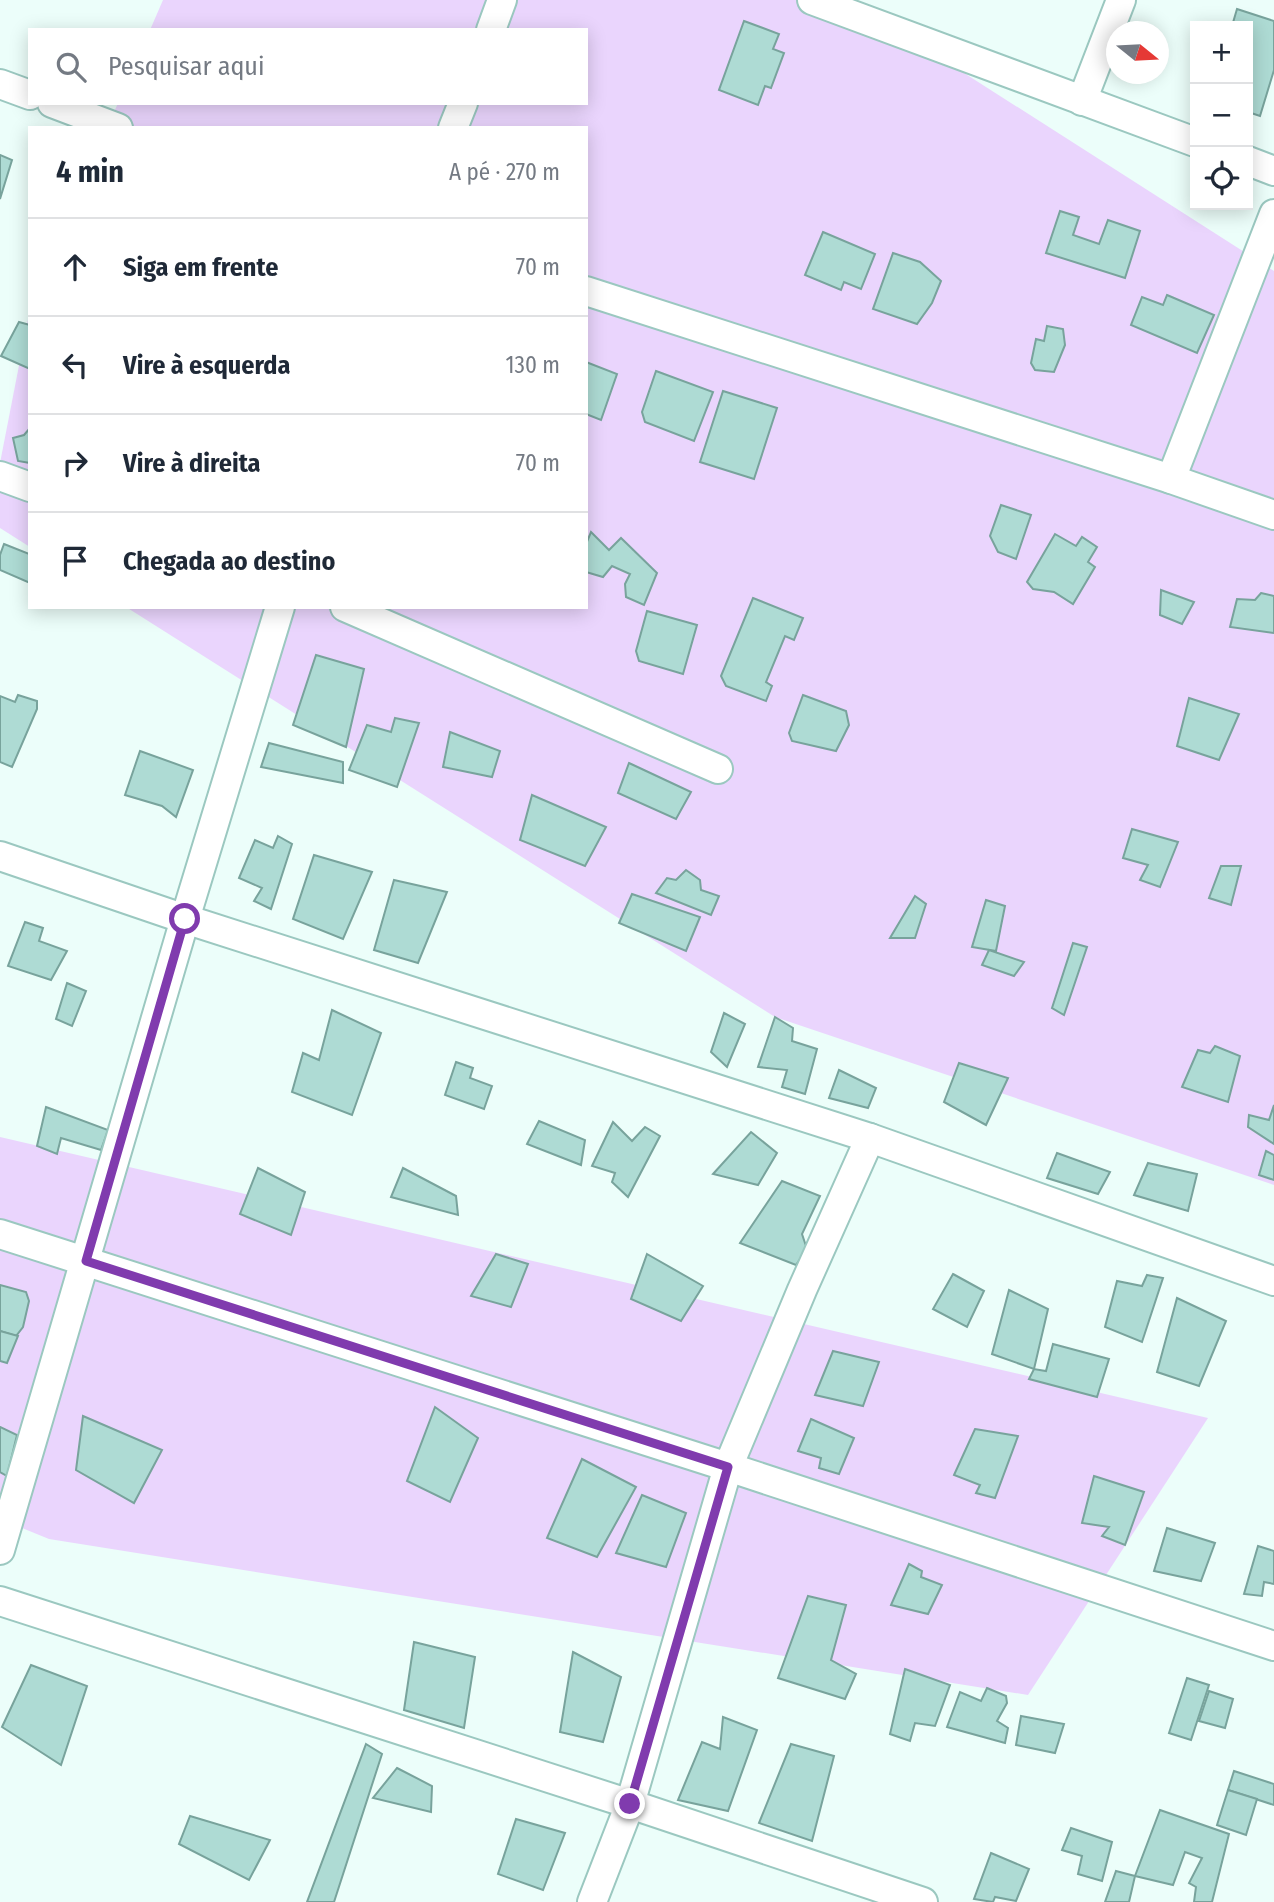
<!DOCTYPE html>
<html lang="pt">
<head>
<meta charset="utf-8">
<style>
	:root { --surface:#fff; --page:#f2f2f3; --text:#1f2937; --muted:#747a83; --line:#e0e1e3 }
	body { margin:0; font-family:"Fira Sans Condensed",sans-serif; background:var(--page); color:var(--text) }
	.controls { position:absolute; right:21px; top:21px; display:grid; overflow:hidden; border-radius:0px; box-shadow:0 4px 18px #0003 }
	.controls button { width:63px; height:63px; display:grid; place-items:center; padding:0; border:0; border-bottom:2px solid var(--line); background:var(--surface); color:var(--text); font:35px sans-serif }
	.compass { position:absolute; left:1106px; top:21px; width:63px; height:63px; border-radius:50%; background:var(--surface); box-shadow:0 4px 18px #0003; rotate:108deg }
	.stop { position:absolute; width:21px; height:21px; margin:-16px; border:5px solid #803bae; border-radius:50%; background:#fff }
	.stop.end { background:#803bae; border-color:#fff; box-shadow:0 2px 7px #0008 }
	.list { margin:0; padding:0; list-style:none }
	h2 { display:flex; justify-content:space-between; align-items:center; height:91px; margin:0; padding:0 28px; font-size:30px }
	h2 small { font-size:23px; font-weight:400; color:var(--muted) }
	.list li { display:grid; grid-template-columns:46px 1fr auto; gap:21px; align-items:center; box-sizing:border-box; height:98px; padding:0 28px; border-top:2px solid var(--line) }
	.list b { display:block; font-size:26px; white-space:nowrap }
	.list em { font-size:23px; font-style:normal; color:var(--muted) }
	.icon { flex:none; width:38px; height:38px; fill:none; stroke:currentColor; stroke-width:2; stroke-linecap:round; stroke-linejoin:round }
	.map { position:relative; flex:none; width:1274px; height:1902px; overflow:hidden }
	.search { position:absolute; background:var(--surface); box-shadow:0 4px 18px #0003; left:28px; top:28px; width:560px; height:77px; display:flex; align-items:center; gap:18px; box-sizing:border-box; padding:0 24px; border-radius:0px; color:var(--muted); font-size:26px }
	.panel { position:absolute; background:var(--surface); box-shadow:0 4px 18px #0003; left:28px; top:126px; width:560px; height:483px; border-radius:0px }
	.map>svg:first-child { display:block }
	.green { fill:#ead5fd }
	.building { fill:#aedbd4; stroke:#78a39c; stroke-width:2 }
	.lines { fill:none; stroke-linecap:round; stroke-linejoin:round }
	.minor-casing { stroke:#9bc8c0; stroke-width:32 }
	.minor { stroke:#fff; stroke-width:28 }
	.route { stroke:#803bae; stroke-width:9 }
</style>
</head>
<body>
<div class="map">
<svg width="1274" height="1902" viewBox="0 0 1274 1902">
	<rect width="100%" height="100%" fill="#ecfefa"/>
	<g class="green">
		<polygon points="163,0 850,0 1274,271 1274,1185 775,1017 126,607 586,607 586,128 107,128 118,103 586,103 586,30 150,30"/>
		<polygon points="30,309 30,547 0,528 0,463"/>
		<polygon points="0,1137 1208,1418 1028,1695 49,1539 0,1519"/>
	</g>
	<g class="building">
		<polygon points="1237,9 1274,21 1274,70 1260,116 1248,112 1248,26 1232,26"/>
		<polygon points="744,21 779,34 773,49 784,53 771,88 765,86 758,105 719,90"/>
		<polygon points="0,155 12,160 0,199"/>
		<polygon points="1060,211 1079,217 1073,235 1099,244 1108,220 1140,231 1125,278 1046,253"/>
		<polygon points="823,232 875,254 861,289 844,282 841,290 805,275"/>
		<polygon points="893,253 920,262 941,281 932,303 917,324 873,309"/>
		<polygon points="1167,295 1214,315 1197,353 1131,325 1142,297 1163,305"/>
		<polygon points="19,322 30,325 30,369 1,356"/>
		<polygon points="1047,326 1063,329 1065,345 1054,372 1035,370 1031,363 1036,339 1044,341"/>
		<polygon points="586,362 617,374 601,420 586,414"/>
		<polygon points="656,371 713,392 694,441 645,422 642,412"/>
		<polygon points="723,391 777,408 754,479 700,462"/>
		<polygon points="30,428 30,463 18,461 13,438 24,435"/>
		<polygon points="1001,505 1031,515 1016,559 998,552 990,536"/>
		<polygon points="591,532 609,550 621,538 657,573 644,605 626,597 625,584 630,574 612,566 603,577 586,572 586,544"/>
		<polygon points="1055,534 1076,546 1082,537 1097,547 1088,562 1095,567 1073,604 1054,592 1033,589 1027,582"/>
		<polygon points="4,544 29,554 30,551 30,583 0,570 0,555"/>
		<polygon points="1161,590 1194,602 1182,624 1160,615"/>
		<polygon points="1261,593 1274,596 1274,633 1230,627 1237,599 1255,600"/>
		<polygon points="753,598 803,618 794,640 785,636 766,682 772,686 766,701 726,686 721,676"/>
		<polygon points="647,611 697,625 683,674 639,661 636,651"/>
		<polygon points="316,655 364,669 346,747 293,725"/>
		<polygon points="18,695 37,701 37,709 12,767 0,762 0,696 15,702"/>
		<polygon points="803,695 846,711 849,725 836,751 792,741 789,733"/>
		<polygon points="1189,698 1239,714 1219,760 1177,746"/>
		<polygon points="395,718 419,723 397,787 349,770 367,725 391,732"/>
		<polygon points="450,732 500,751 492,777 443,767"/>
		<polygon points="269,743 343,762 343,783 261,767"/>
		<polygon points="140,751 193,770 176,817 162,806 125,795"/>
		<polygon points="629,763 691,792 676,819 618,793"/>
		<polygon points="532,795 606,827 585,866 520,840"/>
		<polygon points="1132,829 1178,842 1160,887 1140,880 1148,865 1123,858"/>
		<polygon points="278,836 292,844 271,909 254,901 262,888 239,878 255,840 273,848"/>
		<polygon points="314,855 372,872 343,939 293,919"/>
		<polygon points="1221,866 1241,866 1231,905 1209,898"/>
		<polygon points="686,870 700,880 701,890 719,896 711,915 656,893 667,878 676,880"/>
		<polygon points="394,880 447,892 418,963 374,950"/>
		<polygon points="632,894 700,917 686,951 619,923"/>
		<polygon points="915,896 926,904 915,938 890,938"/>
		<polygon points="986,900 1005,906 996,951 972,947"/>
		<polygon points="25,922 43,928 39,941 67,951 51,980 8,966"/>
		<polygon points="1073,943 1087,947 1064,1015 1052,1008"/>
		<polygon points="989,950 1024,962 1014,976 982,965"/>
		<polygon points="67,983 86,991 72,1026 56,1019"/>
		<polygon points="332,1010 381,1033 352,1115 292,1092 303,1053 319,1060"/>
		<polygon points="724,1013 745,1024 727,1067 711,1052"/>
		<polygon points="775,1017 793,1028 792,1041 817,1049 805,1094 782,1087 787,1070 758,1067"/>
		<polygon points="1215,1046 1240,1056 1228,1102 1182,1087 1198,1050 1210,1053"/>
		<polygon points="456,1062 473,1068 470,1078 492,1086 484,1109 445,1095"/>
		<polygon points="959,1063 1008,1078 986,1125 944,1102"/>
		<polygon points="839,1070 876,1088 868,1108 829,1098"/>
		<polygon points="1274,1105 1274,1144 1248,1127 1249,1115 1269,1120"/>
		<polygon points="46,1107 108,1130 101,1150 61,1138 57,1154 37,1146"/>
		<polygon points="539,1121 585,1140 581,1165 527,1144"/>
		<polygon points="613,1122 632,1141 645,1127 660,1136 628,1197 612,1182 615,1173 592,1166"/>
		<polygon points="751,1132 777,1153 758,1185 713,1174"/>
		<polygon points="1266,1151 1274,1155 1274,1180 1259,1175"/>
		<polygon points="1057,1153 1110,1172 1098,1194 1047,1178"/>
		<polygon points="1148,1163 1197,1174 1188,1211 1134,1195"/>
		<polygon points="258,1168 305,1192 291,1235 240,1214"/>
		<polygon points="403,1168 456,1196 458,1215 391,1197"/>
		<polygon points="782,1181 820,1196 802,1234 807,1249 796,1265 740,1243"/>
		<polygon points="496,1254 528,1264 511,1307 471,1296"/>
		<polygon points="647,1254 703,1286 681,1321 631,1299"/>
		<polygon points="953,1274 984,1291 967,1327 933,1309"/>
		<polygon points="1147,1275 1163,1278 1142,1342 1105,1327 1117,1281 1142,1286"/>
		<polygon points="0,1285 26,1292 29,1301 23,1327 16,1336 0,1331"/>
		<polygon points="1009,1290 1048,1309 1034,1369 992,1354"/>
		<polygon points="1177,1298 1226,1321 1199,1386 1157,1372"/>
		<polygon points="0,1331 18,1336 7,1363 0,1361"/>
		<polygon points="1053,1344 1109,1359 1097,1397 1029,1379 1034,1369 1046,1371"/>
		<polygon points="833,1351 879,1362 863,1406 815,1395"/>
		<polygon points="435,1407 478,1438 450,1502 407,1481"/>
		<polygon points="83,1416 162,1450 134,1503 76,1470"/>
		<polygon points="811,1419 854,1438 839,1474 819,1468 821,1458 798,1451"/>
		<polygon points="0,1427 17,1435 7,1476 0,1472"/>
		<polygon points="975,1429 1018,1436 995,1498 976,1493 980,1485 954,1475"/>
		<polygon points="582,1459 636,1487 597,1557 547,1538"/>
		<polygon points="1094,1476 1144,1492 1125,1545 1102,1536 1109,1527 1082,1523"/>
		<polygon points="642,1495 686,1513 666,1567 616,1553"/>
		<polygon points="1167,1528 1215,1543 1201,1581 1154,1571"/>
		<polygon points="1258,1546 1274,1551 1274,1584 1264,1582 1262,1596 1244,1594"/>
		<polygon points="909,1564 922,1571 921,1577 942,1585 928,1614 891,1605"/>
		<polygon points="808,1596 846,1605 831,1660 856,1674 845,1699 778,1678"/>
		<polygon points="414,1642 475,1657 464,1728 404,1710"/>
		<polygon points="573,1652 621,1677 603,1742 560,1732"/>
		<polygon points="31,1665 87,1686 61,1765 2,1727"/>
		<polygon points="905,1669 950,1685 935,1726 915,1723 910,1741 890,1734"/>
		<polygon points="1187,1678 1209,1685 1191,1740 1169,1733"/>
		<polygon points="987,1688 1006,1696 1007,1703 997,1721 1008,1728 1005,1743 947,1727 960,1692 981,1701"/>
		<polygon points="1209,1691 1233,1699 1225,1728 1199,1721"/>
		<polygon points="1021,1716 1064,1724 1055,1753 1016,1745"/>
		<polygon points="723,1717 757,1730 728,1811 678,1800 702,1742 720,1749"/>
		<polygon points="366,1744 382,1754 334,1902 307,1902"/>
		<polygon points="791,1744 834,1756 812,1841 759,1823"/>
		<polygon points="397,1768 432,1786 431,1812 373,1798"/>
		<polygon points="1234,1771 1274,1784 1274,1805 1228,1790"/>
		<polygon points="1228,1790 1257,1799 1246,1835 1217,1825"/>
		<polygon points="1160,1810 1229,1834 1212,1902 1194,1902 1196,1887 1189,1883 1202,1858 1185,1852 1173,1885 1135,1876"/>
		<polygon points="190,1816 270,1840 249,1880 179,1844"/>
		<polygon points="516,1819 565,1833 543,1890 498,1874"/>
		<polygon points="1071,1828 1112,1842 1102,1881 1078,1874 1082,1856 1062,1850"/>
		<polygon points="991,1853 1029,1869 1016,1901 995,1897 993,1902 974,1899"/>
		<polygon points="1116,1871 1135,1876 1129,1902 1105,1902"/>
	</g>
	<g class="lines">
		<defs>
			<g id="minor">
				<polyline points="812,0 1195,142"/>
				<polyline points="491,30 502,0"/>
				<polyline points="0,84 30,95"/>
				<polyline points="1082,101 1121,0"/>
				<polyline points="52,103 118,128"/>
				<polyline points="453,128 463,103"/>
				<polyline points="1248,161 1274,171"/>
				<polyline points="586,291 1171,479 1274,515"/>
				<polyline points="0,476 30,487"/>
				<polyline points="1171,479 1274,214"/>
				<polyline points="345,607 718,769"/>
				<polyline points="0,856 185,919 870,1138 1274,1281"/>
				<polyline points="0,1234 728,1467 1274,1646"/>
				<polyline points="0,1550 185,919 280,607"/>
				<polyline points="0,1601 630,1804 923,1902"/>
				<polyline points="592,1902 630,1804 728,1467 802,1290 870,1138"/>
			</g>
		</defs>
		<use href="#minor" class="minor-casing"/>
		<use href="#minor" class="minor"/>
	</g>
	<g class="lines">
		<polyline class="route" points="185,919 86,1261 728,1467 630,1804"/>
	</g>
</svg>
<div class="controls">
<button>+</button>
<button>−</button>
<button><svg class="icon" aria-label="locate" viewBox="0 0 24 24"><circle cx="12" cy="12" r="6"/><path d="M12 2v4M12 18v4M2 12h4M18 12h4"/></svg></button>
</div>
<svg class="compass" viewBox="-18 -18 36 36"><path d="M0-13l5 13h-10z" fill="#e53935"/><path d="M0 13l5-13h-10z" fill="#747a83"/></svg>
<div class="stop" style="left:185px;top:919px"></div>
<div class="stop end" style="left:630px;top:1804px"></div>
<div class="search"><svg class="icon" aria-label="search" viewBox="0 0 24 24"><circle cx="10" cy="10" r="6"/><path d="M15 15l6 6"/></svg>Pesquisar aqui</div>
<section class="panel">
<h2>4 min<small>A pé · 270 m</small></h2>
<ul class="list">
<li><svg class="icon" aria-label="ahead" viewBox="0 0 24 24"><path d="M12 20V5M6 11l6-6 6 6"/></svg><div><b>Siga em frente</b></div><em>70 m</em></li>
<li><svg class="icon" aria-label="left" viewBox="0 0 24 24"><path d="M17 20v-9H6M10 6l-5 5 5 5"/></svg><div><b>Vire à esquerda</b></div><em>130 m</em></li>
<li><svg class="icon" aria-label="right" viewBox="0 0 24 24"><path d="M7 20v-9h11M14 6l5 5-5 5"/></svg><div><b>Vire à direita</b></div><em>70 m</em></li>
<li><svg class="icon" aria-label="arrive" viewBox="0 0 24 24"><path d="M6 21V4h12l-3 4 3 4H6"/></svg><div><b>Chegada ao destino</b></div></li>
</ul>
</section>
</div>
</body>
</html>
